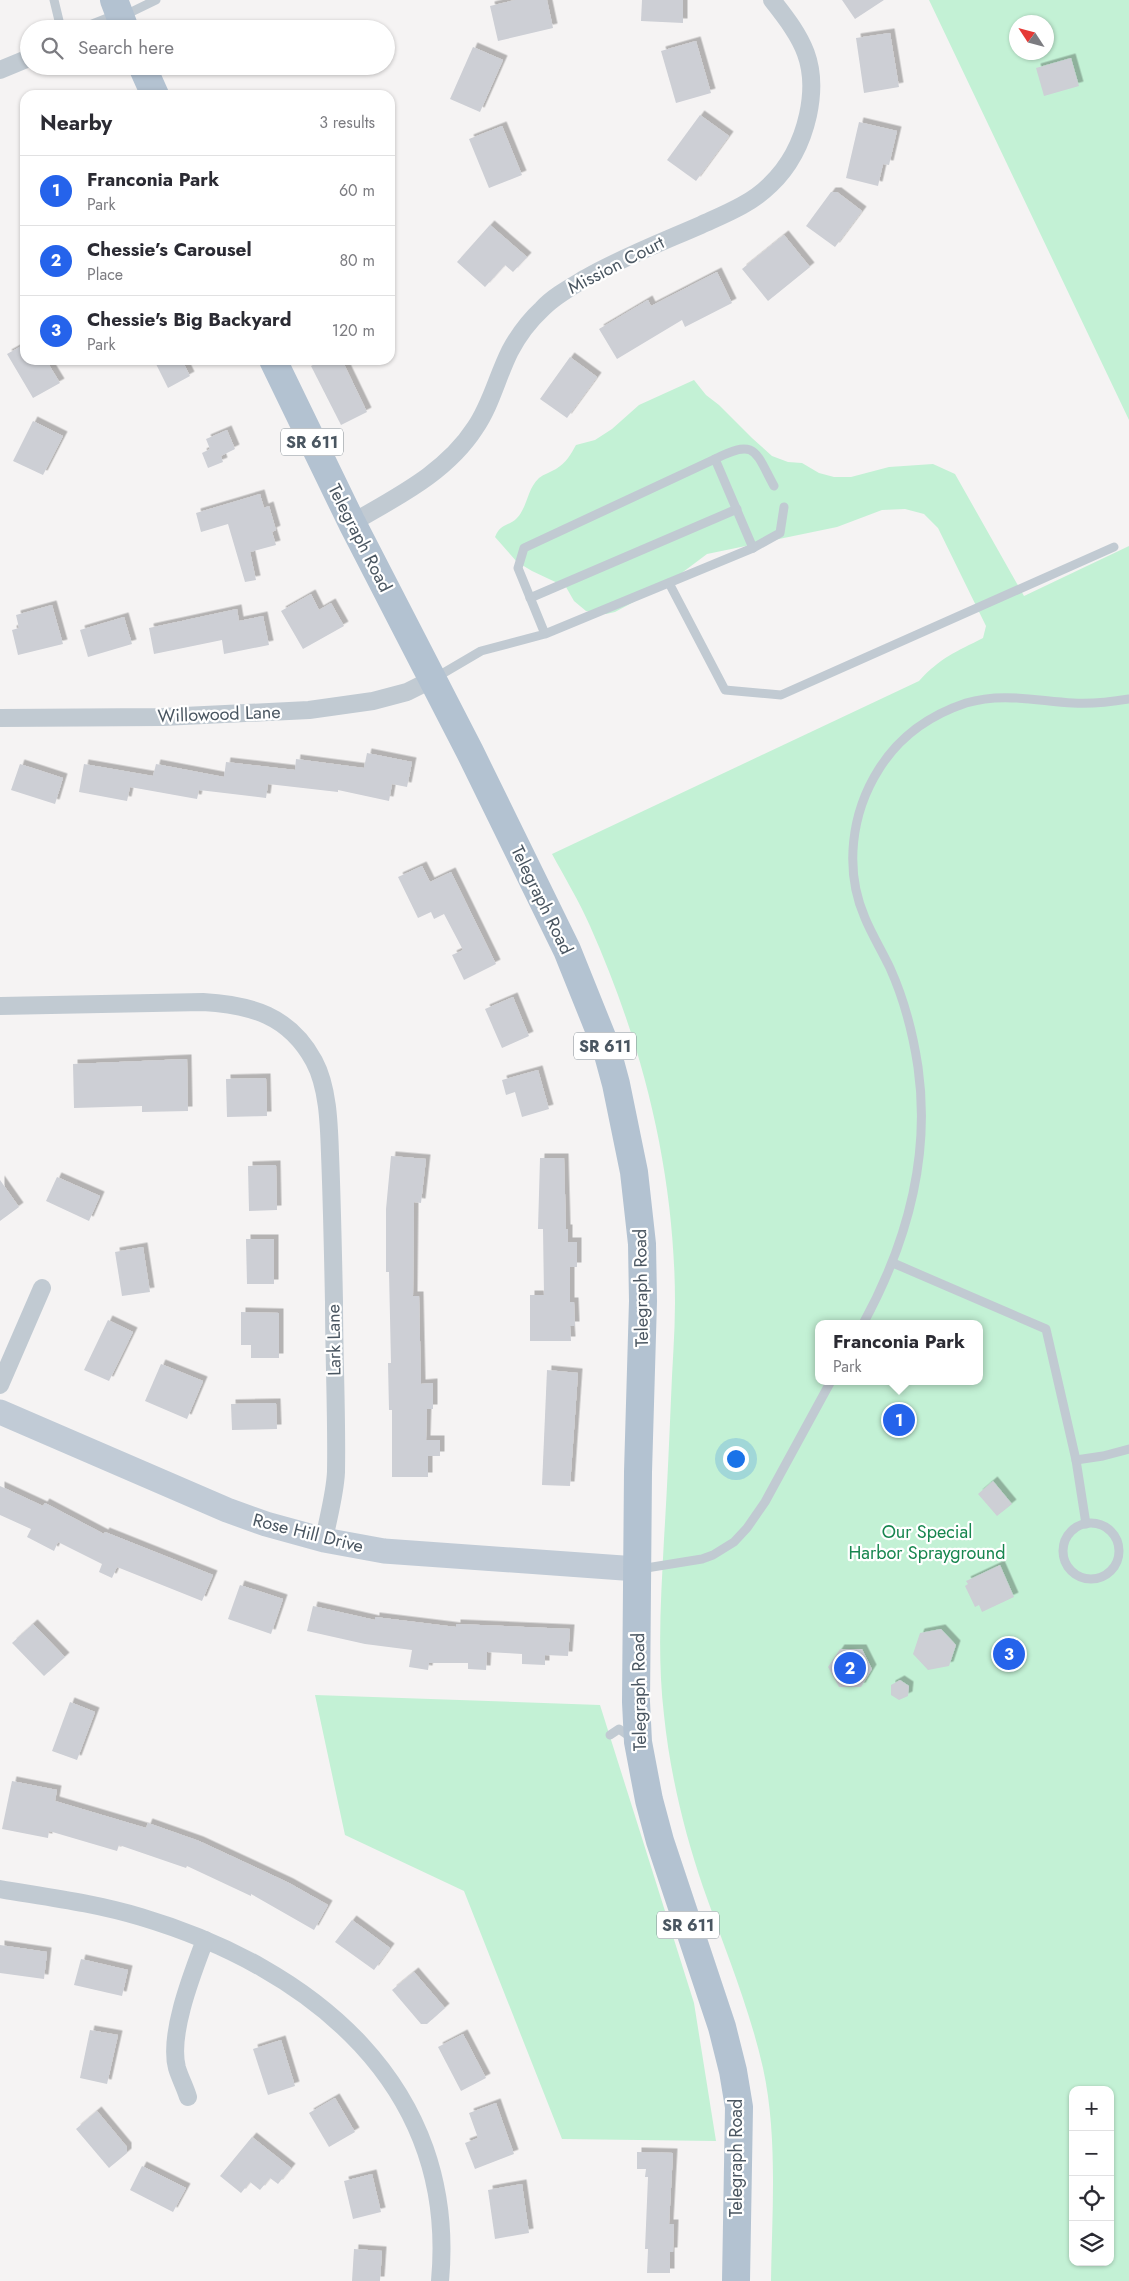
<!DOCTYPE html>
<html lang="en">
<head>
<meta charset="utf-8">
<style>
	:root { --surface:#fff; --page:#f2f2f3; --text:#2b2b33; --muted:#7c7c81; --line:#e1e1e2; --accent:#2563eb }
	body { margin:0; font-family:Jost,sans-serif; background:var(--page); color:var(--text) }
	.controls { position:absolute; right:15px; bottom:15px; display:grid; overflow:hidden; border-radius:10px; box-shadow:0 1px 4px #0004 }
	.controls button { width:45px; height:45px; display:grid; place-items:center; padding:0; border:0; border-bottom:1px solid var(--line); background:var(--surface); color:var(--text); font:25px sans-serif }
	.compass { position:absolute; left:1009px; top:15px; width:45px; height:45px; border-radius:50%; background:var(--surface); box-shadow:0 1px 4px #0004; rotate:306deg }
	.you { position:absolute; left:735px; top:1458px; width:18px; height:18px; margin:-12px; border:4px solid #fff; border-radius:50%; background:#1a73e8; box-shadow:0 0 0 8px #1a73e833 }
	.badge { display:grid; place-items:center; width:32px; height:32px; border-radius:50%; background:var(--accent); color:#fff; font-size:16px; font-weight:700 }
	.pin { position:absolute; translate:-50% -50%; border:2px solid #fff; box-shadow:0 1px 5px #0006 }
	.popup { position:absolute; left:815px; top:1320px; width:168px; height:65px; box-sizing:border-box; display:grid; place-content:center; border-radius:10px; background:var(--surface); filter:drop-shadow(0 1px 4px #0005); font-size:16px; white-space:nowrap; color:var(--muted) }
	.popup b { font-size:19px; color:var(--text) }
	.popup::after { content:''; position:absolute; left:50%; top:100%; margin-left:-10px; border:10px solid transparent; border-top-color:var(--surface) }
	.list { margin:0; padding:0; list-style:none }
	h2 { display:flex; justify-content:space-between; align-items:center; height:65px; margin:0; padding:0 20px; font-size:21px }
	h2 small { font-size:16px; font-weight:400; color:var(--muted) }
	.list li { display:grid; grid-template-columns:32px 1fr auto; gap:15px; align-items:center; box-sizing:border-box; height:70px; padding:0 20px; border-top:1px solid var(--line) }
	.list b { display:block; font-size:19px; white-space:nowrap }
	.list p { margin:0; font-size:16px; white-space:nowrap; color:var(--muted) }
	.list em { font-size:16px; font-style:normal; color:var(--muted) }
	.icon { flex:none; width:28px; height:28px; fill:none; stroke:currentColor; stroke-width:2; stroke-linecap:round; stroke-linejoin:round }
	.map { position:relative; flex:none; width:1129px; height:2281px; overflow:hidden }
	.search { position:absolute; background:var(--surface); box-shadow:0 1px 4px #0004; left:20px; top:20px; width:375px; height:55px; display:flex; align-items:center; gap:12px; box-sizing:border-box; padding:0 18px; border-radius:28px; color:var(--muted); font-size:19px }
	.panel { position:absolute; background:var(--surface); box-shadow:0 1px 4px #0004; left:20px; top:90px; width:375px; height:275px; border-radius:15px }
	.map>svg:first-child { display:block }
	.green { fill:#c3f1d5; fill-rule:evenodd }
	.building { fill:#cdcfd5; filter:url(#shadow) }
	.lines { fill:none; stroke-linecap:round; stroke-linejoin:round }
	.lane { stroke:#c1cad2; stroke-width:9 }
	.street { stroke:#c1cad2; stroke-width:18 }
	.secondary { stroke:#c1cbd6; stroke-width:25 }
	.primary { stroke:#b3c2d1; stroke-width:28 }
	.labels { text-anchor:middle; stroke-width:4.5; stroke-linejoin:round; paint-order:stroke }
	.shield { fill:#fff; stroke:#808990; stroke-width:1 }
	.shield-label { font-size:16px; font-weight:bold; fill:#4a5661 }
	.street-label { font-size:18px; fill:#4a5661; stroke:#fff }
	.park-label { font-size:18px; fill:#17864f; stroke:#fff }
</style>
</head>
<body>
<div class="map">
<svg width="1129" height="2281" viewBox="0 0 1129 2281">
	<defs>
		<filter id="shadow"><feDropShadow dx="4.5" dy="-4.5" stdDeviation="0" flood-color="#0004"/></filter>
	</defs>
	<rect width="100%" height="100%" fill="#f5f3f3"/>
	<g class="green">
		<path d="M929,0H1129V420ZM1016,22H1046V52H1016Z"/>
		<path d="M694,380L706,395L719,405L752,438L772,456L788,462L802,463L819,473L834,477H851L889,467L933,464L955,474L1024,596L1129,546V2281H771C772,2211 778,2137 763,2068C749,2006 724,1947 703,1887C684,1831 670,1773 664,1715C657,1655 661,1598 664,1539C667,1492 669,1445 671,1399C672,1367 675,1335 675,1303C675,1172 643,1045 590,926C579,901 565,878 552,854L919,681C941,657 956,652 983,638L986,626L938,528L924,514L905,509L882,510L837,527L707,554L667,584L615,612L606,614L586,611L574,601L566,587L532,571L517,562L495,537C501,523 508,527 517,518C528,506 527,489 539,478C544,474 551,472 556,469C566,463 571,454 576,445L595,440L612,429L639,405ZM819,1324H979V1381H819ZM1073,2090H1110V2262H1073Z"/>
		<polygon points="315,1695 600,1705 694,2003 716,2141 562,2139 464,1891 345,1835"/>
	</g>
	<g class="building">
		<polygon points="515,0 547,0 553,28 498,41 490,6"/>
		<polygon points="642,0 683,0 683,23 641,21"/>
		<polygon points="842,0 884,0 855,19"/>
		<polygon points="890,33 899,87 864,93 856,38"/>
		<polygon points="696,41 711,93 676,103 661,51"/>
		<polygon points="473,47 503,60 480,112 450,99"/>
		<polygon points="1071,58 1079,86 1044,96 1036,68"/>
		<polygon points="700,115 729,136 696,181 667,160"/>
		<polygon points="859,122 897,131 889,165 883,164 878,186 846,178"/>
		<polygon points="502,126 522,175 489,188 469,139"/>
		<polygon points="831,192 837,192 862,211 835,247 806,226"/>
		<polygon points="490,225 527,257 513,272 505,265 485,287 457,262"/>
		<polygon points="784,235 810,267 768,301 742,269"/>
		<polygon points="717,272 732,303 685,327 682,320 617,359 599,329 648,300 651,306"/>
		<polygon points="25,344 25,360 46,360 60,383 33,398 7,354"/>
		<polygon points="570,357 597,377 567,418 540,399"/>
		<polygon points="154,360 182,360 190,376 168,388"/>
		<polygon points="322,360 342,360 367,412 341,425 311,366"/>
		<polygon points="33,421 63,436 43,475 13,461"/>
		<polygon points="227,430 235,449 221,456 223,462 208,468 202,453 210,449 206,439"/>
		<polygon points="260,494 264,508 269,506 276,530 272,532 276,545 250,552 256,580 245,582 228,524 201,532 196,513"/>
		<polygon points="311,594 319,610 331,603 344,626 303,649 281,611"/>
		<polygon points="52,605 63,644 18,655 12,630 19,628 16,615"/>
		<polygon points="237,609 239,621 263,616 269,645 224,654 222,640 154,654 149,628"/>
		<polygon points="124,617 132,644 88,657 80,630"/>
		<polygon points="367,753 412,762 407,787 392,784 389,801 338,790 338,792 268,784 266,798 199,790 197,799 130,787 127,801 79,792 84,764 153,776 156,764 224,777 226,762 295,770 296,759 364,768"/>
		<polygon points="20,764 63,778 55,804 11,790"/>
		<polygon points="422,866 430,882 451,872 496,964 464,980 452,955 463,950 444,914 434,919 431,912 418,918 398,877"/>
		<polygon points="513,997 529,1036 502,1048 485,1009"/>
		<polygon points="187,1059 188,1111 142,1112 142,1106 74,1108 73,1064"/>
		<polygon points="538,1070 549,1109 522,1117 515,1092 506,1095 502,1080"/>
		<polygon points="266,1078 267,1116 227,1117 226,1079"/>
		<polygon points="391,1156 426,1159 421,1203 414,1202 413,1296 419,1296 421,1384 433,1383 433,1409 427,1409 426,1440 440,1440 440,1456 428,1456 428,1477 392,1477 392,1410 389,1410 388,1363 391,1363 389,1272 386,1272 386,1209"/>
		<polygon points="540,1158 564,1158 566,1229 568,1229 568,1242 577,1242 577,1267 570,1267 570,1302 574,1302 575,1326 570,1326 571,1341 530,1341 530,1295 544,1295 543,1229 538,1229"/>
		<polygon points="276,1165 277,1210 249,1211 248,1166"/>
		<polygon points="57,1177 100,1196 89,1221 46,1201"/>
		<polygon points="0,1180 19,1207 0,1221"/>
		<polygon points="246,1239 274,1239 274,1284 247,1284"/>
		<polygon points="143,1247 150,1292 122,1296 115,1252"/>
		<polygon points="241,1312 279,1313 279,1358 251,1358 251,1345 241,1345"/>
		<polygon points="108,1320 133,1332 109,1381 84,1370"/>
		<polygon points="161,1364 203,1381 187,1419 145,1401"/>
		<polygon points="547,1370 578,1373 570,1486 542,1485"/>
		<polygon points="276,1403 277,1429 232,1430 231,1404"/>
		<polygon points="993,1481 1012,1504 997,1516 978,1494"/>
		<polygon points="0,1486 43,1506 45,1503 104,1534 105,1532 213,1575 202,1601 117,1567 112,1578 99,1572 102,1564 58,1542 54,1551 27,1537 31,1529 0,1515"/>
		<polygon points="1000,1565 1014,1597 982,1612 979,1605 975,1607 965,1586 968,1584 966,1581"/>
		<polygon points="240,1585 283,1599 271,1634 228,1619"/>
		<polygon points="313,1606 375,1620 375,1617 456,1627 456,1624 570,1629 568,1656 545,1655 545,1665 522,1664 522,1654 487,1652 486,1670 468,1669 468,1663 429,1663 428,1670 409,1667 412,1650 365,1644 307,1631"/>
		<polygon points="33,1624 65,1657 44,1676 12,1643"/>
		<polygon points="941,1629 956,1645 949,1666 928,1670 913,1654 920,1633"/>
		<polygon points="840,1649 862,1649 872,1669 861,1687 839,1687 828,1667"/>
		<polygon points="900,1680 909,1686 908,1696 899,1700 891,1695 891,1685"/>
		<polygon points="70,1702 95,1712 77,1760 52,1751"/>
		<polygon points="12,1781 57,1790 55,1801 146,1828 148,1823 199,1841 289,1883 328,1905 314,1930 251,1894 251,1896 187,1866 186,1868 119,1845 117,1851 49,1831 48,1838 2,1829"/>
		<polygon points="352,1920 390,1948 374,1970 335,1942"/>
		<polygon points="0,1945 47,1952 44,1979 0,1973"/>
		<polygon points="81,1959 128,1970 122,1996 74,1985"/>
		<polygon points="414,1972 445,2008 427,2024 421,2024 392,1990"/>
		<polygon points="90,2030 118,2035 107,2084 80,2078"/>
		<polygon points="463,2034 486,2078 461,2091 438,2047"/>
		<polygon points="281,2040 295,2086 268,2095 253,2049"/>
		<polygon points="335,2098 355,2132 329,2147 309,2113"/>
		<polygon points="496,2103 514,2154 475,2169 465,2143 478,2138 469,2113"/>
		<polygon points="97,2111 127,2147 127,2153 109,2168 76,2129"/>
		<polygon points="252,2137 291,2168 278,2184 270,2178 260,2190 250,2182 241,2193 220,2176"/>
		<polygon points="637,2152 673,2153 669,2224 674,2224 673,2252 670,2252 670,2273 647,2273 648,2249 645,2249 648,2177 645,2177 646,2169 637,2169"/>
		<polygon points="142,2166 186,2188 173,2212 130,2190"/>
		<polygon points="372,2174 381,2212 353,2219 344,2181"/>
		<polygon points="522,2184 529,2233 495,2239 488,2190"/>
		<polygon points="354,2249 382,2251 380,2281 352,2281"/>
	</g>
	<g class="lines">
		<g class="lane">
			<polyline points="54,0 61,29"/>
			<polyline points="123,16 156,0"/>
			<path d="M715,459C756,438 755,451 774,486"/>
			<polyline points="753,548 780,533 784,507"/>
			<polyline points="669,583 725,690 781,695 1114,547"/>
			<polyline points="530,598 737,509"/>
			<polyline points="435,678 481,651 545,634 518,568 524,548 715,459 753,548 545,634"/>
			<polyline points="893,1263 1046,1329 1076,1460 1086,1524"/>
			<path d="M863,1324C906,1245 931,1158 918,1067C913,1034 904,999 890,968C882,951 872,935 865,918C844,870 851,813 879,769C899,737 930,715 966,703C1002,692 1037,701 1073,703C1092,704 1111,702 1129,699"/>
			<polyline points="1076,1460 1103,1456 1129,1449"/>
			<circle cx="1091" cy="1551" r="28"/>
			<polyline points="640,1569 702,1559 713,1555 734,1542 747,1528 765,1502 831,1381"/>
			<polyline points="610,1735 619,1729 632,1738"/>
		</g>
		<g class="street">
			<polyline points="92,29 120,18"/>
			<polyline points="0,70 29,58"/>
			<path d="M352,523C396,497 446,473 475,428C491,405 497,377 510,351C518,336 529,321 542,309C554,296 571,287 586,278C623,257 662,242 701,225C725,214 751,204 770,185C790,166 802,142 808,115C819,64 803,39 772,0"/>
			<polyline points="0,718 163,717 309,710 373,701 407,692 433,679"/>
			<path d="M0,1006L203,1002C251,1005 289,1015 314,1061C328,1087 329,1124 330,1154C332,1203 333,1252 334,1302C334,1358 337,1416 336,1472C335,1494 328,1518 324,1540"/>
			<polyline points="0,1385 42,1288"/>
			<path d="M0,1889C47,1897 95,1903 141,1917C312,1968 458,2086 440,2281"/>
			<path d="M188,2097C185,2087 180,2078 177,2068C168,2034 193,1972 205,1940"/>
		</g>
		<polyline class="secondary" points="0,1412 227,1510 266,1524 324,1540 384,1551 637,1569"/>
		<g class="primary">
			<polyline points="114,0 125,29"/>
			<polyline points="142,66 155,95"/>
			<polyline points="273,360 352,523 470,752 567,950 606,1047 616,1084 634,1172 642,1244 643,1301 638,1472 636,1702 638,1742 649,1800 660,1841 722,2027 733,2071 739,2107 736,2281"/>
		</g>
	</g>
	<g class="labels">
		<g class="shield">
			<rect x="281" y="428.5" width="62" height="27" rx="4"/>
			<rect x="574" y="1032.5" width="62" height="27" rx="4"/>
			<rect x="657" y="1911.5" width="62" height="27" rx="4"/>
		</g>
		<g class="shield-label">
			<text x="312" y="448">SR 611</text>
			<text x="605" y="1052">SR 611</text>
			<text x="688" y="1931">SR 611</text>
		</g>
		<g class="street-label">
			<text transform="translate(616 265) rotate(-27)" y="6">Mission Court</text>
			<text transform="translate(360 538) rotate(63)" y="6">Telegraph Road</text>
			<text transform="translate(219 714) rotate(-2)" y="6">Willowood Lane</text>
			<text transform="translate(542 900) rotate(64)" y="6">Telegraph Road</text>
			<text transform="translate(641 1288) rotate(-91)" y="6">Telegraph Road</text>
			<text transform="translate(334 1340) rotate(-91)" y="6">Lark Lane</text>
			<text transform="translate(308 1533) rotate(14)" y="6">Rose Hill Drive</text>
			<text transform="translate(639 1692) rotate(-91)" y="6">Telegraph Road</text>
			<text transform="translate(736 2158) rotate(-90)" y="6">Telegraph Road</text>
		</g>
		<g class="park-label">
			<text x="927" y="1538">Our Special<tspan x="927" dy="21">Harbor Sprayground</tspan></text>
		</g>
	</g>
</svg>
<div class="controls">
<button>+</button>
<button>−</button>
<button><svg class="icon" aria-label="locate" viewBox="0 0 24 24"><circle cx="12" cy="12" r="6"/><path d="M12 2v4M12 18v4M2 12h4M18 12h4"/></svg></button>
<button><svg class="icon" aria-label="layers" viewBox="0 0 24 24"><path d="M12 4l9 5-9 5-9-5zM3 14l9 5 9-5"/></svg></button>
</div>
<svg class="compass" viewBox="-18 -18 36 36"><path d="M0-13l5 13h-10z" fill="#e53935"/><path d="M0 13l5-13h-10z" fill="#7c7c81"/></svg>
<div class="you"></div>
<div class="pin badge" style="left:899px;top:1420px">1</div>
<div class="popup"><b>Franconia Park</b>Park</div>
<div class="pin badge" style="left:850px;top:1668px">2</div>
<div class="pin badge" style="left:1009px;top:1654px">3</div>
<div class="search"><svg class="icon" aria-label="search" viewBox="0 0 24 24"><circle cx="10" cy="10" r="6"/><path d="M15 15l6 6"/></svg>Search here</div>
<section class="panel">
<h2>Nearby<small>3 results</small></h2>
<ul class="list">
<li><span class="badge">1</span><div><b>Franconia Park</b><p>Park</p></div><em>60 m</em></li>
<li><span class="badge">2</span><div><b>Chessie’s Carousel</b><p>Place</p></div><em>80 m</em></li>
<li><span class="badge">3</span><div><b>Chessie's Big Backyard</b><p>Park</p></div><em>120 m</em></li>
</ul>
</section>
</div>
</body>
</html>
